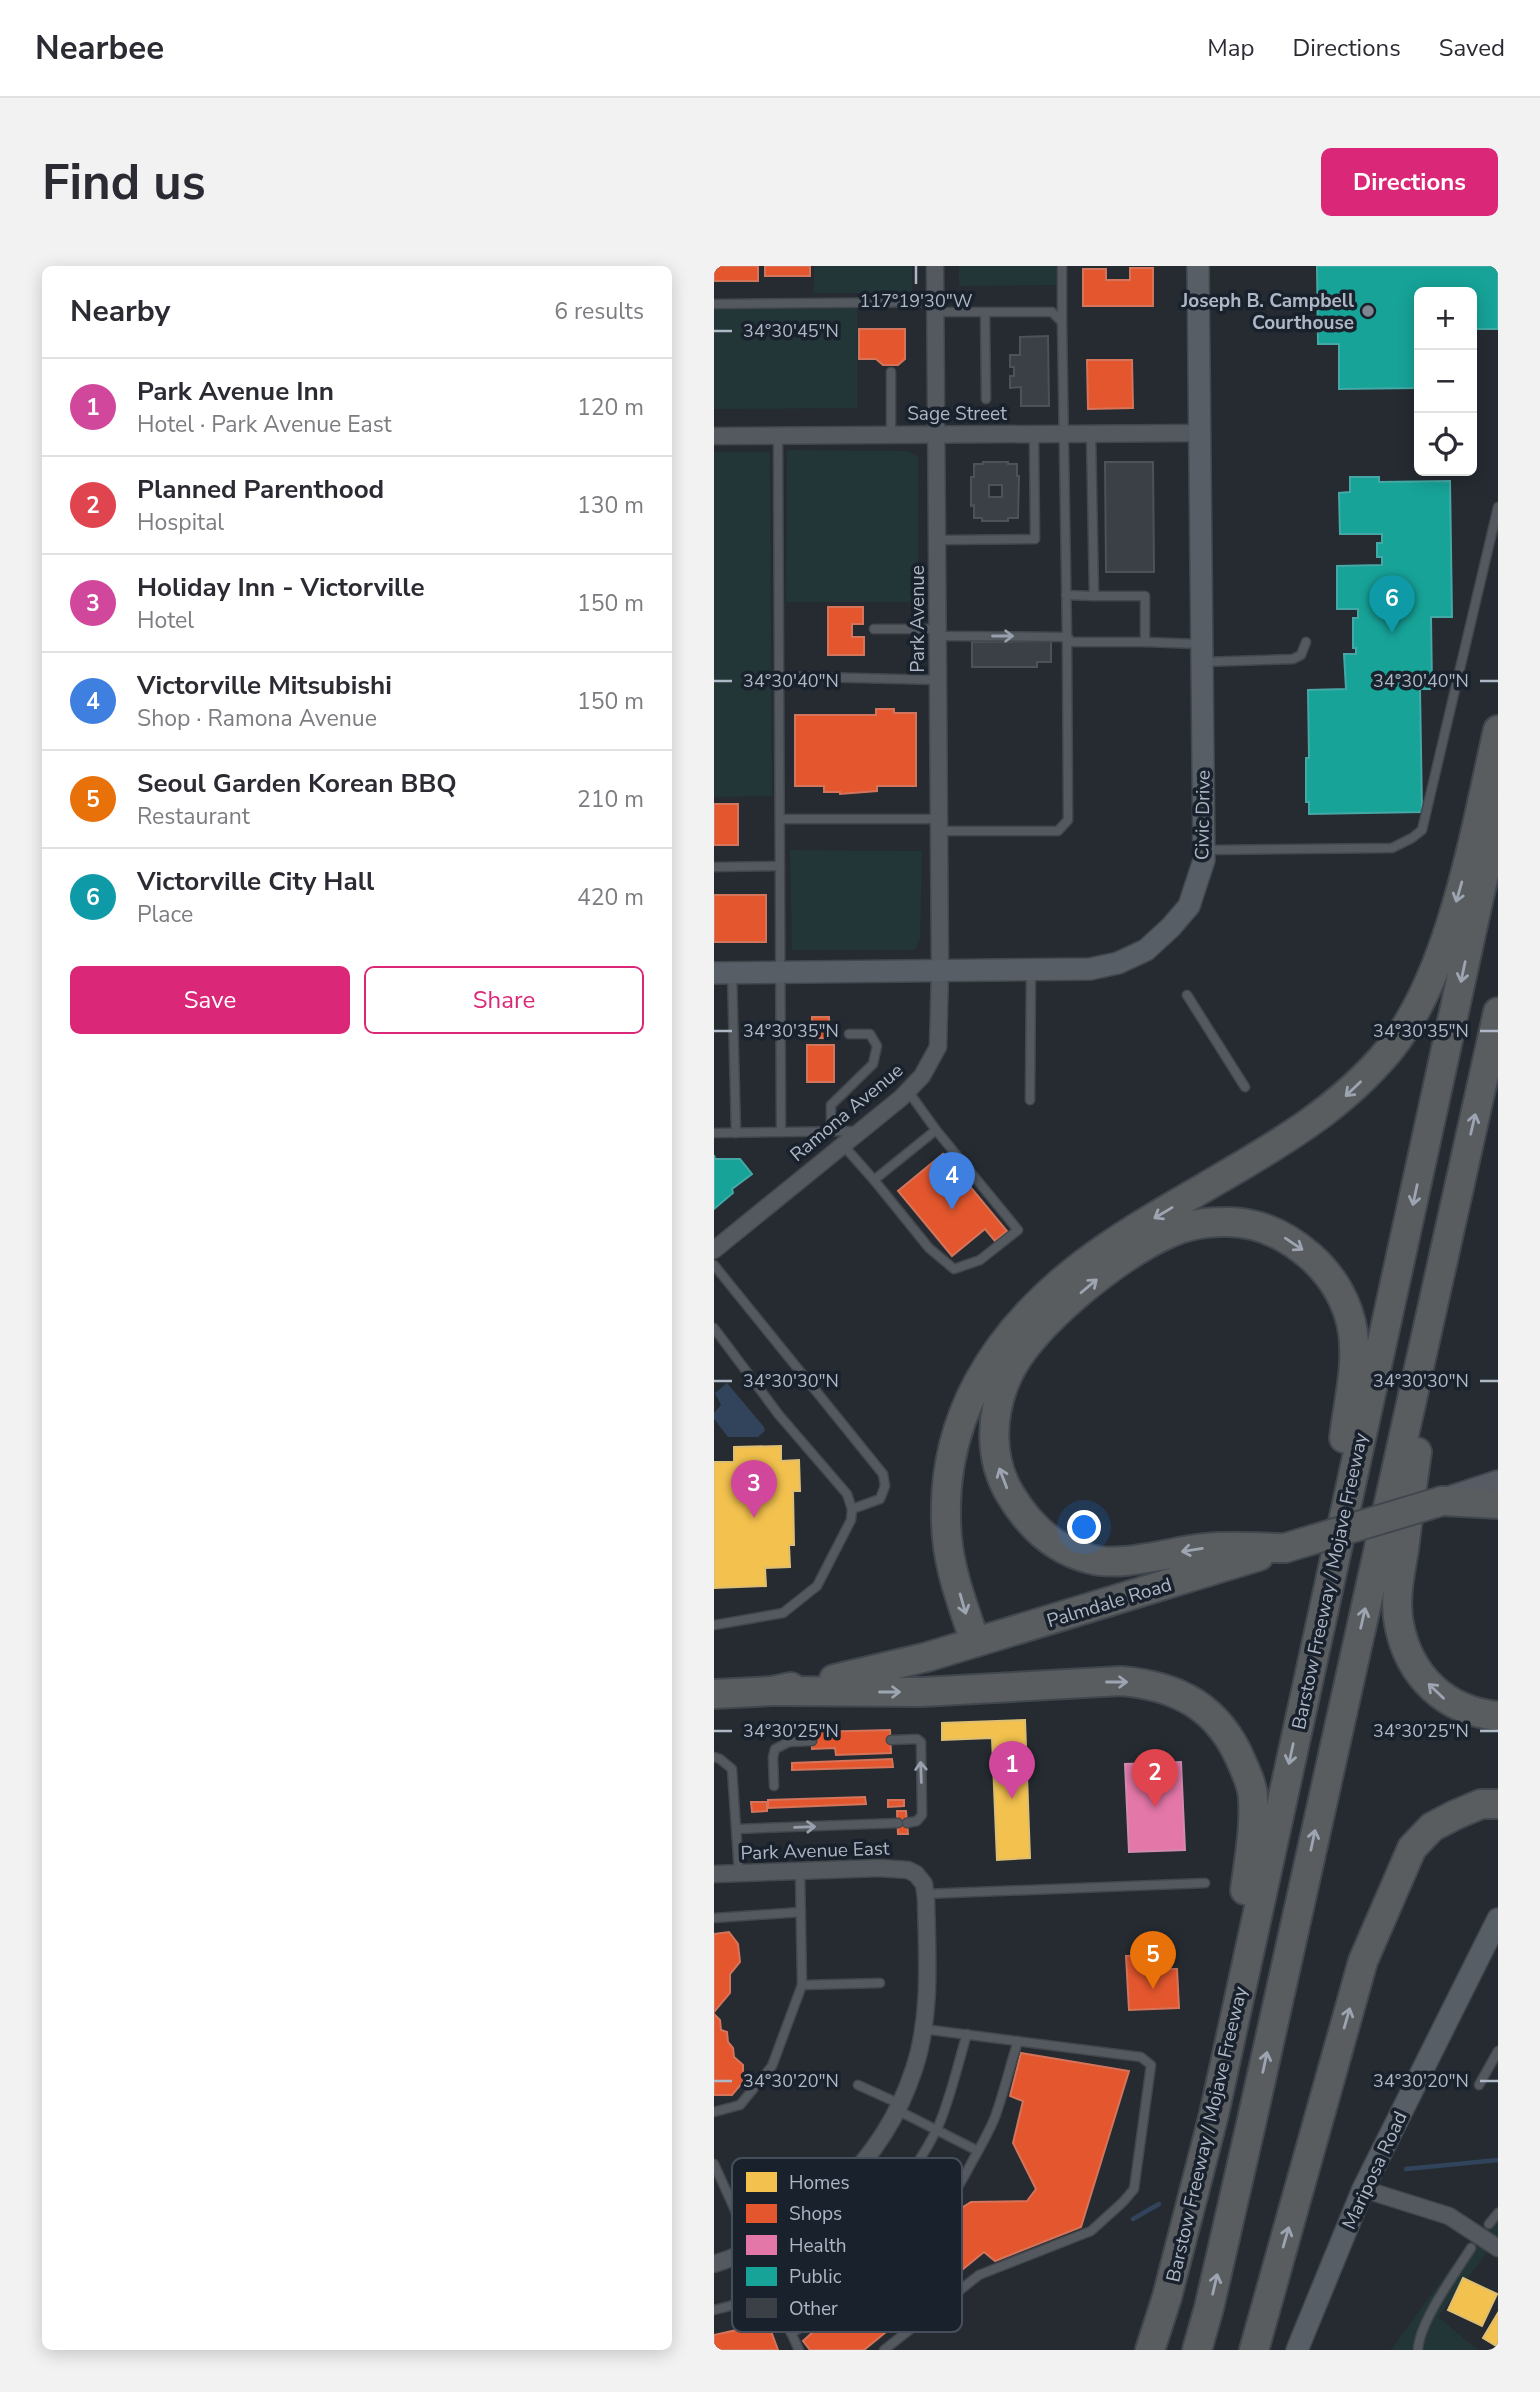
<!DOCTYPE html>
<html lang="en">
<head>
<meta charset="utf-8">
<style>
	:root { --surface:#fff; --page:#f2f2f3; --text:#2b2b33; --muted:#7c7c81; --line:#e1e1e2; --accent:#db2777 }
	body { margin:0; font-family:"Nunito Sans",sans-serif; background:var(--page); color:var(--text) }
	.controls { position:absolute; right:21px; top:21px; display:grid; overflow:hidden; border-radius:10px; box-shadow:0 4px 18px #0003 }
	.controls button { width:63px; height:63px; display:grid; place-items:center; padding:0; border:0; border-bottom:2px solid var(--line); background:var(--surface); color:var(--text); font:35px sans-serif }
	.you { position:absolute; left:371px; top:1262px; width:24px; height:24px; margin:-18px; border:5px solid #fff; border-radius:50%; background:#1a73e8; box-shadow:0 0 0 10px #1a73e833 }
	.badge { display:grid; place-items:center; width:46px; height:46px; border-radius:50%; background:var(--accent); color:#fff; font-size:23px; font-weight:700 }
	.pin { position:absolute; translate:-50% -58px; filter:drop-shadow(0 2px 4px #0008) }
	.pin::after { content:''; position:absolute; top:37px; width:24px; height:21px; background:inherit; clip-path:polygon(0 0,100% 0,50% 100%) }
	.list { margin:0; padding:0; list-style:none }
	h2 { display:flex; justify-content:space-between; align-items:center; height:91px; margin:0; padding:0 28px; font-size:30px }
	h2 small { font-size:23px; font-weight:400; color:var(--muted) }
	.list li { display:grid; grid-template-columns:46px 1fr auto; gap:21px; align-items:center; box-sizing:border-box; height:98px; padding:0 28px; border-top:2px solid var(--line) }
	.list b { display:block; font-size:26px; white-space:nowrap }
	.list p { margin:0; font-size:23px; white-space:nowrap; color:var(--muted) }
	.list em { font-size:23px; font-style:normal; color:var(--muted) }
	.actions { display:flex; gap:14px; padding:21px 28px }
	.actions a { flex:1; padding:16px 0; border:2px solid var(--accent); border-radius:10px; text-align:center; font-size:24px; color:var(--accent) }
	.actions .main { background:var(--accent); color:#fff }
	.icon { flex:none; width:38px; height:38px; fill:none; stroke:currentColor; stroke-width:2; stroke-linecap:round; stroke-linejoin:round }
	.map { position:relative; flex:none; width:784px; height:2084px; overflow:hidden; border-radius:10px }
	header { display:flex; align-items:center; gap:42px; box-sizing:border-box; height:98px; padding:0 35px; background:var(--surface); border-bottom:2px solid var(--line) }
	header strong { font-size:33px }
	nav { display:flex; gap:38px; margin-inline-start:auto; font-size:24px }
	.intro { display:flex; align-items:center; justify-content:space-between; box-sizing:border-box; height:168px; padding:0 42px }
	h1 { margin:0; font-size:49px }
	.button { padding:18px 32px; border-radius:10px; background:var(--accent); color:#fff; font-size:24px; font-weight:700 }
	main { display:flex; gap:42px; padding:0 42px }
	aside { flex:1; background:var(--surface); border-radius:10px; box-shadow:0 4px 18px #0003 }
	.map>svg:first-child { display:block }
	.green { fill:#223537 }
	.water { fill:#31445b }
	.homes { fill:#f2c14e; stroke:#ddbe72; stroke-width:2 }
	.shops { fill:#e4572e; stroke:#d4745b; stroke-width:2 }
	.health { fill:#e377a8; stroke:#d38ab1; stroke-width:2 }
	.public { fill:#17a398; stroke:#44a9a6; stroke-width:2 }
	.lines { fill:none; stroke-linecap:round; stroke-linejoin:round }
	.stream { stroke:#31445b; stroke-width:4.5 }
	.building { fill:#3a4045; stroke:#4c525a; stroke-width:2; fill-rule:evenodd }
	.lane-casing { stroke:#42474c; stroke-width:11 }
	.street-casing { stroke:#42474c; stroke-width:19 }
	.secondary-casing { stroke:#42474c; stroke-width:24 }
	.primary-casing { stroke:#42474e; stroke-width:28 }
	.highway-casing { stroke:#41474e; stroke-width:32 }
	.lane { stroke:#545960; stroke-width:8 }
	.street { stroke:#545960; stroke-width:16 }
	.secondary { stroke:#585e65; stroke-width:21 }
	.primary { stroke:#575b63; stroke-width:24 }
	.highway { stroke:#5a5d60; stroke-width:28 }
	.highway-bridge-casing { stroke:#41474e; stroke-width:32; stroke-linecap:butt }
	.highway-bridge { stroke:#5a5d60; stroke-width:28 }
	.oneway { stroke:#97a0ac }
	.oneway2 { stroke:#9ca5b1 }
	.ticks { fill:none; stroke:#adb7c5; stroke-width:2.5 }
	.poi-dot { fill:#7d8691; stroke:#19212c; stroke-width:2.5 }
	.labels { text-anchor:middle; stroke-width:7; stroke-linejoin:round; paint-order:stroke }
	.poi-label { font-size:19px; font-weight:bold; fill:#adb7c5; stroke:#19212c; text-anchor:end }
	.street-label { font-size:19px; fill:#adb7c5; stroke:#19212c }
	.key { fill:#19212c; stroke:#454e5a; stroke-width:2 }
	.key-label { font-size:19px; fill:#adb7c5 }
	.ticks-label { font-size:18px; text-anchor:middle; fill:#adb7c5; stroke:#19212c; stroke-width:7; stroke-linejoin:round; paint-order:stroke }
</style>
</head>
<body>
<header>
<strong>Nearbee</strong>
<nav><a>Map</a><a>Directions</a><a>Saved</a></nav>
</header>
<div class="intro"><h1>Find us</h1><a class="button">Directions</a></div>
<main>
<aside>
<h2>Nearby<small>6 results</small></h2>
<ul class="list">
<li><span class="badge" style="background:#d1479c">1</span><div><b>Park Avenue Inn</b><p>Hotel · Park Avenue East</p></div><em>120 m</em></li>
<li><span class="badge" style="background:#e0444e">2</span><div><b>Planned Parenthood</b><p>Hospital</p></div><em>130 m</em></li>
<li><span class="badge" style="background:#d1479c">3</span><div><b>Holiday Inn - Victorville</b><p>Hotel</p></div><em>150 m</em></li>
<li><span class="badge" style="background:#3f7fe0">4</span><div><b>Victorville Mitsubishi</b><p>Shop · Ramona Avenue</p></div><em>150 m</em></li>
<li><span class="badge" style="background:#e8710a">5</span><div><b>Seoul Garden Korean BBQ</b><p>Restaurant</p></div><em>210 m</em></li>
<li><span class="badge" style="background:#0f9aa8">6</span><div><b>Victorville City Hall</b><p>Place</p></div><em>420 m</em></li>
</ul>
<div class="actions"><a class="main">Save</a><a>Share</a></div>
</aside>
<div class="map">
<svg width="784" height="2084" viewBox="0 0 784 2084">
	<rect width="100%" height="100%" fill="#252b31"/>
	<g class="green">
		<rect x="100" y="0" width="98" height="27"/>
		<polygon points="245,0 342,0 343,19 245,20"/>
		<polygon points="143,42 143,142 0,143 0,43"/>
		<polygon points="73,184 194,185 204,191 204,336 72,336"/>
		<polygon points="0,186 56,186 58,530 0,531"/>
		<polygon points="76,584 208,585 206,672 201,684 78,684"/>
		<polygon points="784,1940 784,1972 724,2051 764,2084 677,2084 754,1978"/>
	</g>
	<polygon class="water" points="13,1117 50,1161 51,1165 44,1171 14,1171 0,1153 0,1147 7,1139 1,1127"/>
	<g class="homes">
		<polygon points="67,1180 67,1195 85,1194 86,1225 79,1225 80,1279 75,1279 76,1301 51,1302 52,1320 0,1322 0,1196 20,1196 20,1181"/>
		<polygon points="311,1454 316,1592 283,1594 278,1472 228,1474 228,1457"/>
		<polygon points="749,2012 783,2028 768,2060 734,2044"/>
		<polygon points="784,2047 784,2081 769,2072"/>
	</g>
	<g class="shops">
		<rect x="0" y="0" width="44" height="15"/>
		<rect x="51" y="0" width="45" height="10"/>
		<polygon points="416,2 439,2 439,40 369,40 369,3 392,3 392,14 416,14"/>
		<polygon points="145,63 191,63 191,93 184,99 169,99 162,93 145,93"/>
		<polygon points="373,94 418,94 419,142 374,143"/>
		<polygon points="114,341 149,341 149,358 138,358 138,371 150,371 150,389 114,389"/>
		<polygon points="162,443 180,443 180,447 202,447 202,520 163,520 163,525 126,528 126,526 110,526 110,520 81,520 81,449 162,449"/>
		<rect x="0" y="538" width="24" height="41"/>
		<rect x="0" y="629" width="52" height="47"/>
		<rect x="98" y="751" width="17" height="21"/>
		<rect x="93" y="779" width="27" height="37"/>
		<polygon points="229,888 293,965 281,975 271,963 238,990 184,925"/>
		<polygon points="176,1464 177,1487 122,1489 121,1482 98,1483 98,1466"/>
		<polygon points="178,1493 179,1501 78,1504 78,1497"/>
		<polygon points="151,1531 152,1538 54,1542 54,1534"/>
		<polygon points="174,1534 190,1534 190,1540 174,1541"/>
		<polygon points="37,1536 53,1536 53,1545 38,1546"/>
		<polygon points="183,1545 192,1545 194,1568 184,1568"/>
		<polygon points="15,1666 24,1678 26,1696 16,1708 16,1727 0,1746 0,1668"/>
		<polygon points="455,1689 456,1703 463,1703 465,1742 415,1744 412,1690"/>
		<polygon points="0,1748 6,1754 7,1764 13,1766 14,1776 19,1782 20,1791 29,1799 29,1816 18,1829 0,1829"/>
		<polygon points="307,1787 415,1805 367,1961 281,1995 270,1986 150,2084 96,2084 89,2075 107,2059 111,2064 135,2046 137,2049 196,1998 224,1957 257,1936 313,1935 322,1923 299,1877 309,1835 296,1830"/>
		<polygon points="54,2057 64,2084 0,2084 0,2069"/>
	</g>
	<polygon class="health" points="467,1496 471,1584 415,1586 411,1498"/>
	<g class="public">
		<polygon points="603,0 784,0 784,63 758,63 758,26 705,26 705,122 625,123 625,78 604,78"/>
		<polygon points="636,211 665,211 665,216 736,215 738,351 717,351 718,423 706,423 708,546 595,548 595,536 592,536 592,492 595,492 594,424 632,423 630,388 642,388 642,382 639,382 639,352 644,352 644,343 623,343 623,300 668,299 668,291 663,291 663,277 668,277 668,268 626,268 625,227 636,226"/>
		<polygon points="0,889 1,893 26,893 38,908 18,923 19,927 0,943"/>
	</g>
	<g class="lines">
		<g class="stream">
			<polyline points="692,1903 784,1894"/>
			<polyline points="419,1953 445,1938"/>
		</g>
	</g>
	<g class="building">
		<polygon points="334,70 335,140 307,140 307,121 296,122 296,110 300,110 300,101 296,101 296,89 306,89 306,71"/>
		<path d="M269,196H294V198H303V210H305L304,252H294V255H268V252H260V239L257,240V211H260V198H269ZM275,219H288V231H275Z"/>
		<polygon points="391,196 439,196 440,306 392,306"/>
		<polygon points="337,375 337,396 323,396 323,401 258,401 258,376"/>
	</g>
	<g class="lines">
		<defs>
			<g id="lane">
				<polyline points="348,0 348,56"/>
				<polyline points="0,38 222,36"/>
				<polyline points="222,46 338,46 348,56 353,371 358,376 431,376"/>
				<polyline points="271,46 272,133"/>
				<polyline points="177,106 177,169"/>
				<polyline points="377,167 380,330 431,330 431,376 485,378"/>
				<polyline points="64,170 67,866"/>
				<polyline points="223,274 321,273 320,168"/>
				<polyline points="352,329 380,330"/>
				<polyline points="160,363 224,363"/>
				<polyline points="224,370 353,371 354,554 344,565 225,565"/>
				<polyline points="488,396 579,393 587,389 592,376"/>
				<polyline points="65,410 224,414"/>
				<polyline points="66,553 225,553"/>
				<polyline points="491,584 678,582 698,572 708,564 784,241"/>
				<polyline points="0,601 66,600"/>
				<polyline points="18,707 22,867"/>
				<polyline points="473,729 531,821"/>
				<polyline points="316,834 317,704"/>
				<polyline points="117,865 117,839 159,798 163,780 156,768 135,768"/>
				<polyline points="0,867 144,865"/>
				<polyline points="129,879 160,914 222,864 194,825"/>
				<polyline points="160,914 215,982 240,1003 266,994 304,964 222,864"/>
				<polyline points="0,999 169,1208 171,1220 166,1233 138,1243"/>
				<polyline points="0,1062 65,1149 133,1228 138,1243 137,1254 103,1320 69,1347 0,1359"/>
				<polyline points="177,1474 203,1473 207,1476 208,1549 203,1555 193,1557"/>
				<polyline points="0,1491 6,1493 18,1503 25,1607"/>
				<polyline points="60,1520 59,1491 61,1483 75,1476 98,1475"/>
				<polyline points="23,1563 184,1557"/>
				<polyline points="211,1628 491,1617"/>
				<polyline points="0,1652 87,1646"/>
				<polyline points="88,1719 166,1717"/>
				<polyline points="144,1819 186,1838"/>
				<polyline points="765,1819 784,1785"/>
				<polyline points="183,1844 264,1885"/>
				<polyline points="0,1846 26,1839 58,1800 88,1719 86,1605"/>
				<polyline points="0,1898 85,2084"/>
				<polyline points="775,1958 784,1947"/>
				<polyline points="126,1982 155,2020"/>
				<path d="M0,2044C95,2023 178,1951 222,1865C235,1839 244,1797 253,1768"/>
				<path d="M77,2067C158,2025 217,1976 259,1894C267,1880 275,1866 281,1851C290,1826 296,1800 304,1775"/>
				<polyline points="170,2084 265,2009 377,1965 409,1936 420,1923 437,1799 427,1791 209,1763"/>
				<path d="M704,2084C705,2056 742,2006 757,1982"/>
			</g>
			<g id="street">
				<polyline points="0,170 486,167"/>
				<polyline points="0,984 187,832 208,810 224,781 226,705 221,0"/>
				<path d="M0,1608L165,1602L194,1604L202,1608L210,1618L212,1633C213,1689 218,1749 200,1803C170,1896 91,1969 0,1998"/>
				<polyline points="649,1923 735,1950 784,1982"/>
			</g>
			<g id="secondary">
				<polyline points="0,707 376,703 404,697 432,684 457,661 475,640 490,594 484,0"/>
				<polyline points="583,2084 649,1923 784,1653"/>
			</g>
			<polyline id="primary" points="735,1233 784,1217"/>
			<g id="highway">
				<path d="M703,1186C698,1219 694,1251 690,1283C686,1307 680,1334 685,1358C695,1410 731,1445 784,1450"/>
				<polyline points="728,1235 784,1238"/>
				<path d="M571,1282C545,1282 517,1279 492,1282C459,1285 407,1302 376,1293C341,1284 315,1260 296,1228C275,1193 276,1149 293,1111C315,1061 403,990 453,968C470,960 490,956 509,956C542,955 572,969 596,990C618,1009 635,1037 639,1067C644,1100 634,1138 630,1172"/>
				<path d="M261,1376C250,1342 236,1307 233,1271C223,1155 281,1065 371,997C409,968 452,944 493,920C560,881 626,844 676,783C738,707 762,560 784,464"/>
				<polyline points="120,1413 213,1391 545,1290"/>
				<path d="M58,1425L207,1426L407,1415C464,1420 505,1441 528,1497C533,1508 539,1521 539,1533C541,1563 535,1594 531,1624"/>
				<polyline points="0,1428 58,1425 77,1421"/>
				<polyline points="436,2084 453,2031 500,1848 784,544"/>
				<polyline points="483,2084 495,2042 537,1858 784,746"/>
				<polyline points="540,2084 649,1695 698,1582 718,1561 741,1549 767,1538 784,1538"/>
			</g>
		</defs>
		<use href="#lane" class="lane-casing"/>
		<use href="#street" class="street-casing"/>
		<use href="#secondary" class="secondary-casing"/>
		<use href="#primary" class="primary-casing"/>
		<use href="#highway" class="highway-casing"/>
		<use href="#lane" class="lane"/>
		<use href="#street" class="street"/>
		<use href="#secondary" class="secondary"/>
		<use href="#primary" class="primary"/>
		<use href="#highway" class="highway"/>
		<defs>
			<polyline id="highway-bridge" points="571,1282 728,1235"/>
		</defs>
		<use href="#highway-bridge" class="highway-bridge-casing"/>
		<use href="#highway-bridge" class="highway-bridge"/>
	</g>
	<defs><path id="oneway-shaft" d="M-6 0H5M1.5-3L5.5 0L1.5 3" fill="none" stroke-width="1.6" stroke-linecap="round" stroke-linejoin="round" transform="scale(1.75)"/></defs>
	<g class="oneway">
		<use href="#oneway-shaft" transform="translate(289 370)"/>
		<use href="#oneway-shaft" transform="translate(207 1506) rotate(-92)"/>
		<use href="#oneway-shaft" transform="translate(91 1561) rotate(-2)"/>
	</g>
	<g class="oneway2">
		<use href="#oneway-shaft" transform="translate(745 626) rotate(106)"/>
		<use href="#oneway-shaft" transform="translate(749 706) rotate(102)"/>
		<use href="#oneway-shaft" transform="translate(639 823) rotate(136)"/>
		<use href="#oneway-shaft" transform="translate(759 858) rotate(-77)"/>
		<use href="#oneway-shaft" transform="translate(701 929) rotate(102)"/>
		<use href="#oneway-shaft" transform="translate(449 947) rotate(149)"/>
		<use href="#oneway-shaft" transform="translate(580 978) rotate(34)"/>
		<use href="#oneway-shaft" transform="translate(375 1020) rotate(-40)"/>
		<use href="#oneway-shaft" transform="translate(289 1212) rotate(-111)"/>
		<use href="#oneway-shaft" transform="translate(478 1284) rotate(171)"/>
		<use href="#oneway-shaft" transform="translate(249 1338) rotate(74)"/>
		<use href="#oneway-shaft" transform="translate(649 1352) rotate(-77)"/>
		<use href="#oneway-shaft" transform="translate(403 1416)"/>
		<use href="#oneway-shaft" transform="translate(722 1425) rotate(-136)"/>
		<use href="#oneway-shaft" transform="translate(176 1426)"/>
		<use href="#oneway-shaft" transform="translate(577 1488) rotate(102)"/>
		<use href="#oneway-shaft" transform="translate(599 1574) rotate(-78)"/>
		<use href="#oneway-shaft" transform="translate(633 1752) rotate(-74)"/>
		<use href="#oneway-shaft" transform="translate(551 1796) rotate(-78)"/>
		<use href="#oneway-shaft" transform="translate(572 1971) rotate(-74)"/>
		<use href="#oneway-shaft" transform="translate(501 2018) rotate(-77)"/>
	</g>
	<path class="ticks" d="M202,0V18M0,65H18M0,415H18M766,415H784M0,765H18M766,765H784M0,1115H18M766,1115H784M0,1465H18M766,1465H784M0,1815H18M766,1815H784"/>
	<circle class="poi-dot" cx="654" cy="45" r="7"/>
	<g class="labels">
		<g class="poi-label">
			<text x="640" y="41">Joseph B. Campbell<tspan x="640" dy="22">Courthouse</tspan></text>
		</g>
		<g class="street-label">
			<text x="243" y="154">Sage Street</text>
			<text transform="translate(203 353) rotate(-90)" y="7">Park Avenue</text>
			<text transform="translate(488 549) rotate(-89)" y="7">Civic Drive</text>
			<text transform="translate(132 846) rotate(-40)" y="7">Ramona Avenue</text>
			<text transform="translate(615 1315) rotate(-78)" y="7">Barstow Freeway / Mojave Freeway</text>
			<text transform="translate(395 1336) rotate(-17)" y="7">Palmdale Road</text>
			<text transform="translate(101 1584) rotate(-2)" y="7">Park Avenue East</text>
			<text transform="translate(492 1868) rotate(-77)" y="7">Barstow Freeway / Mojave Freeway</text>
			<text transform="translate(660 1904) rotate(-65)" y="7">Mariposa Road</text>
		</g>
	</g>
	<rect x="18" y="1892" width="230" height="174" rx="10" class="key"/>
	<rect x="32" y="1906" width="31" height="20" fill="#f2c14e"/>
	<rect x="32" y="1938" width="31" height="19" fill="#e4572e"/>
	<rect x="32" y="1969" width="31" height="20" fill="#e377a8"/>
	<rect x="32" y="2001" width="31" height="19" fill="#17a398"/>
	<rect x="32" y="2032" width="31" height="20" fill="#3a4045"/>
	<g class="key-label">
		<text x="75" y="1923">Homes</text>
		<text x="75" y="1954">Shops</text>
		<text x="75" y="1986">Health</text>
		<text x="75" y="2017">Public</text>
		<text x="75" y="2049">Other</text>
	</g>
	<g class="ticks-label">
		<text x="202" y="41">117°19'30"W</text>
		<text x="77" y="71">34°30'45"N</text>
		<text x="77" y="421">34°30'40"N</text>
		<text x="707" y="421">34°30'40"N</text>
		<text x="77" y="771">34°30'35"N</text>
		<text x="707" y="771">34°30'35"N</text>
		<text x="77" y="1121">34°30'30"N</text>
		<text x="707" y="1121">34°30'30"N</text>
		<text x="77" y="1471">34°30'25"N</text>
		<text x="707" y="1471">34°30'25"N</text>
		<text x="77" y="1821">34°30'20"N</text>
		<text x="707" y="1821">34°30'20"N</text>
	</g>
</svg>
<div class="controls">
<button>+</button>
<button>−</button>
<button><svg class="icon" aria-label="locate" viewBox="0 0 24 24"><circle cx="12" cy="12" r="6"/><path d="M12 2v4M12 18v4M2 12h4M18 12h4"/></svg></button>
</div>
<div class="you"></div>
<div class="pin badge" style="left:298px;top:1533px;background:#d1479c">1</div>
<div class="pin badge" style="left:441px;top:1541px;background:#e0444e">2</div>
<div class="pin badge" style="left:40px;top:1252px;background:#d1479c">3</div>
<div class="pin badge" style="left:238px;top:944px;background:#3f7fe0">4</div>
<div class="pin badge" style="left:439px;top:1723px;background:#e8710a">5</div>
<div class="pin badge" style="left:678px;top:367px;background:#0f9aa8">6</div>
</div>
</main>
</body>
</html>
